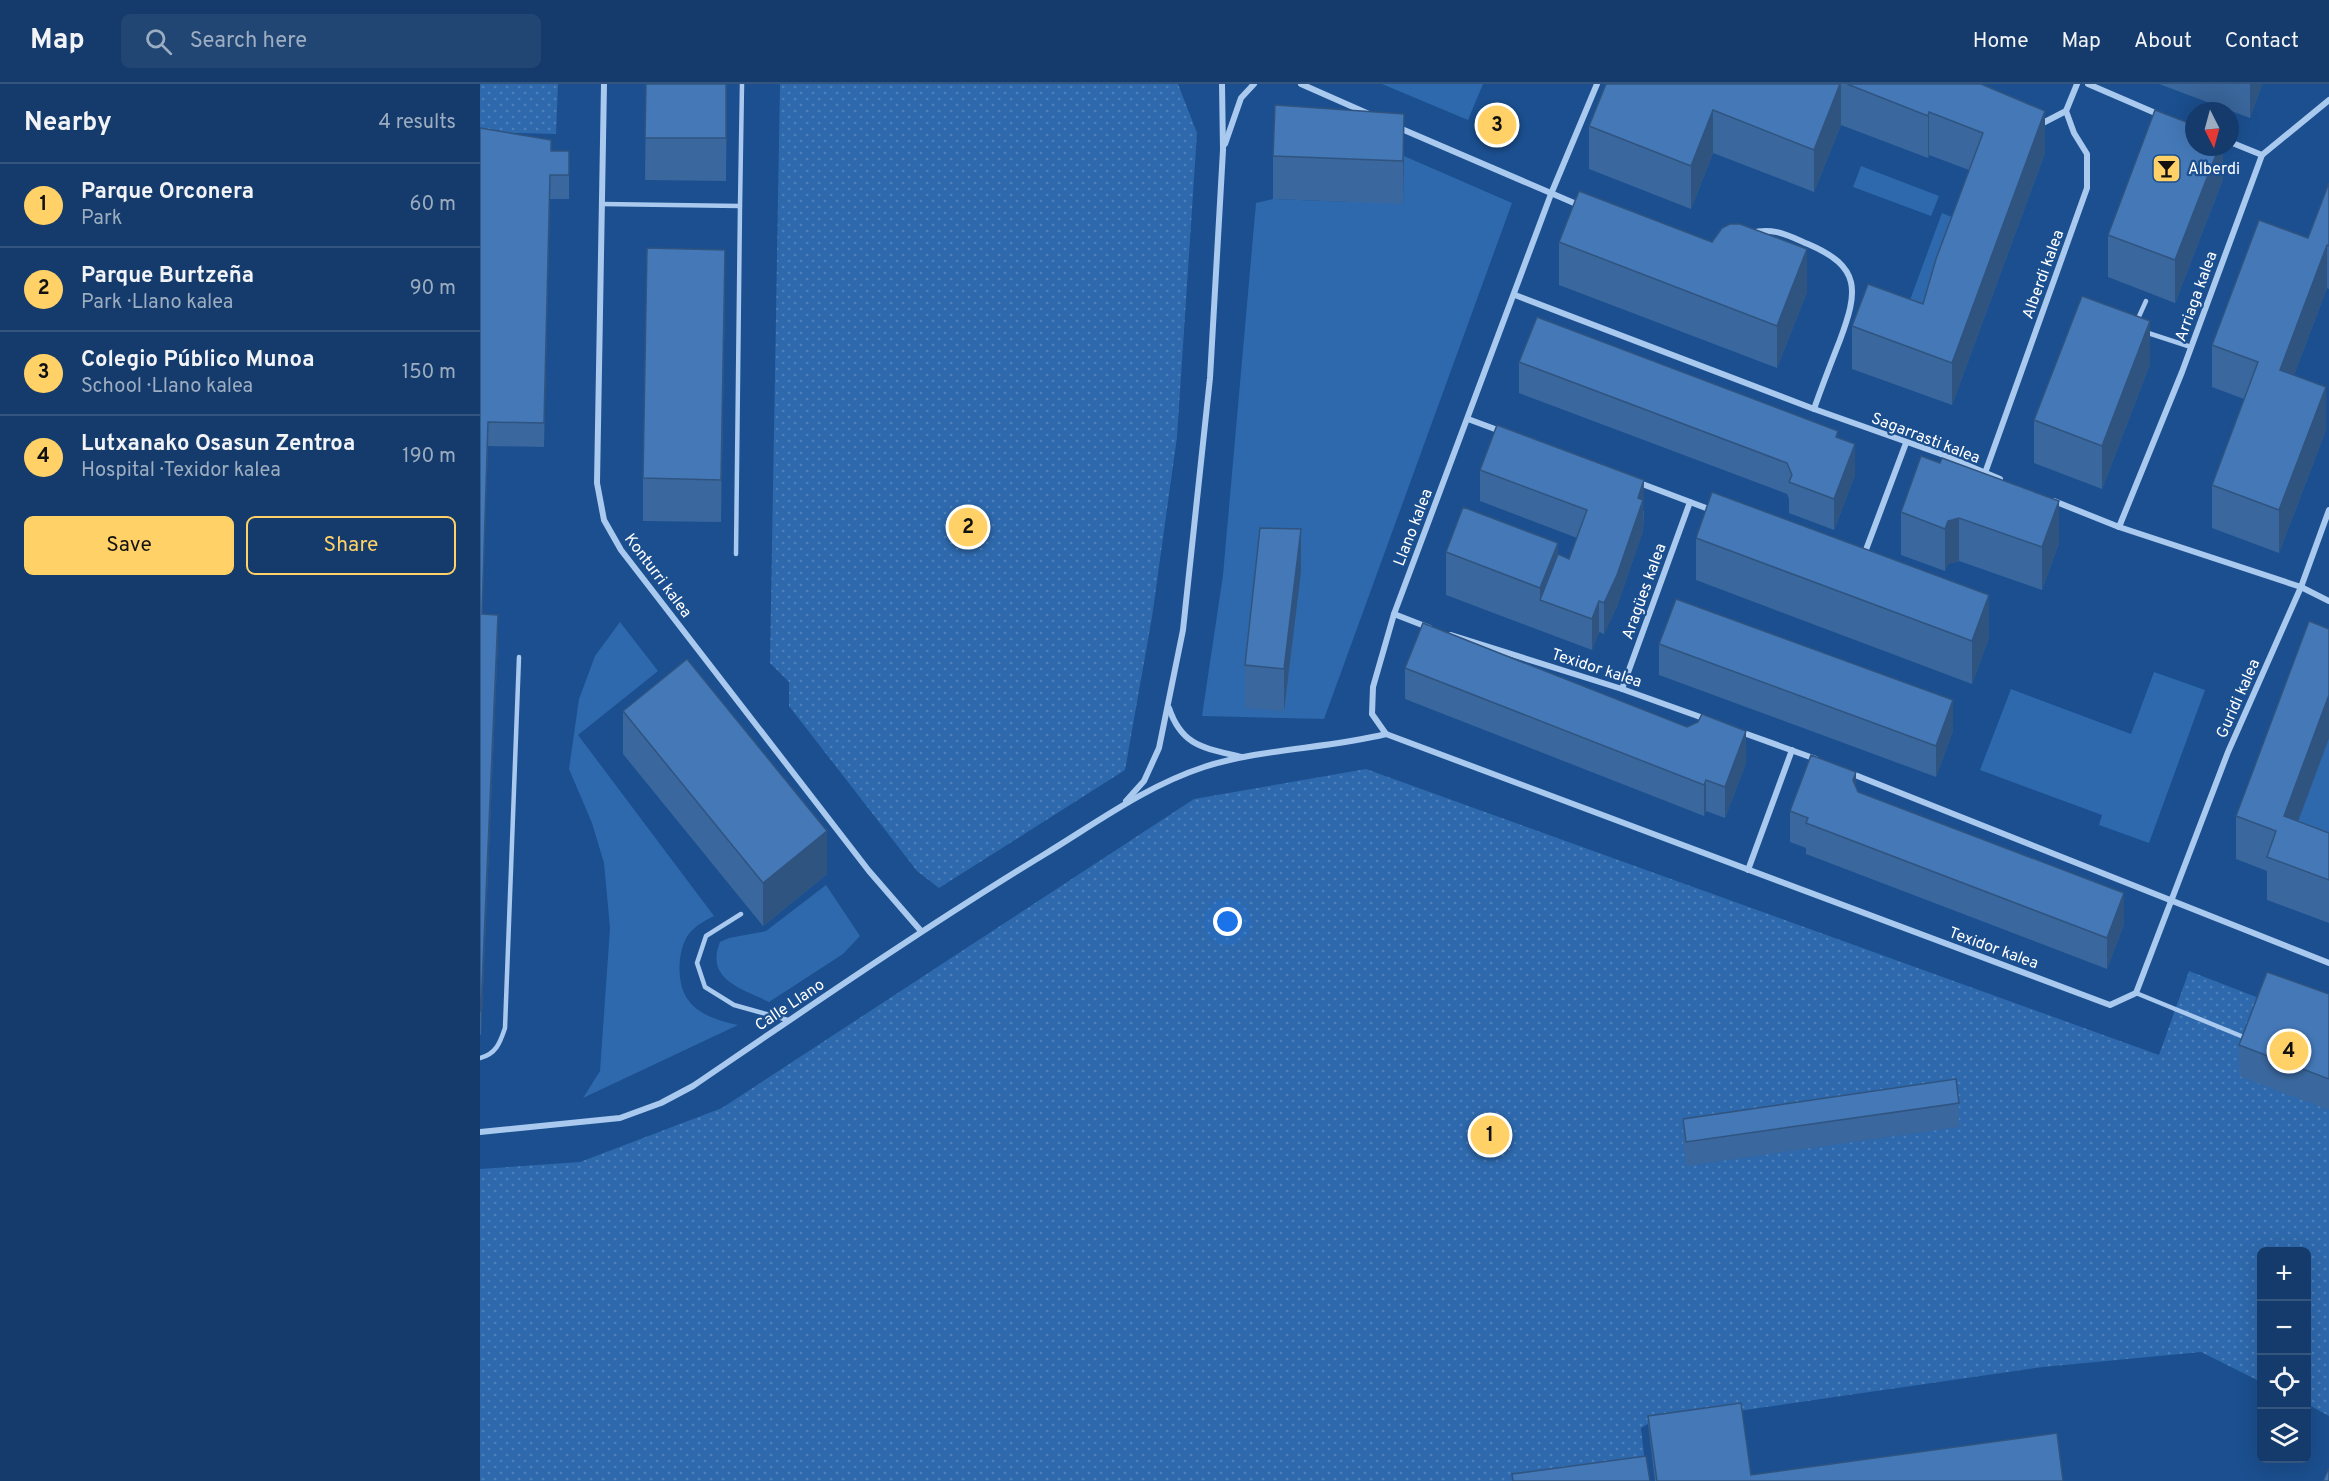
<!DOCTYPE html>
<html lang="en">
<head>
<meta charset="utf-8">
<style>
	:root { --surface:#143b6b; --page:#214673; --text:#f1f3f6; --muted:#9dadc1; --line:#33557e; --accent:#ffd166 }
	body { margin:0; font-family:Overpass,sans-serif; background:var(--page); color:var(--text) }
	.controls { position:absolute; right:18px; bottom:18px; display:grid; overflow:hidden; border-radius:9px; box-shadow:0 6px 24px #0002 }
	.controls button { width:54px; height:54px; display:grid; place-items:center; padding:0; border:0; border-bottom:2px solid var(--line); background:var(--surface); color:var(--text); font:30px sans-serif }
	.compass { position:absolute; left:1705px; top:18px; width:54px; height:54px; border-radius:50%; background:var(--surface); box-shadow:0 6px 24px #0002; rotate:174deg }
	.you { position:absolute; left:748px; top:838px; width:21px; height:21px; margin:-15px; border:4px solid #fff; border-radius:50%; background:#1a73e8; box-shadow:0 0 0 9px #1a73e833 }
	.badge { display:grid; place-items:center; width:39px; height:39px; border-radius:50%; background:var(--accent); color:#111; font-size:20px; font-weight:700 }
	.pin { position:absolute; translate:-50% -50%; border:3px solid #fff; box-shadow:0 2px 6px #0006 }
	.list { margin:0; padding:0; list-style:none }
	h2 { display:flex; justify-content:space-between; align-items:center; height:78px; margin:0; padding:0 24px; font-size:26px }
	h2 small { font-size:20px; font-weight:400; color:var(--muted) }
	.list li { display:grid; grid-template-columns:39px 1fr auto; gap:18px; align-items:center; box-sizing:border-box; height:84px; padding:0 24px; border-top:2px solid var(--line) }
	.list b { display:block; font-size:22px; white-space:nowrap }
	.list p { margin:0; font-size:20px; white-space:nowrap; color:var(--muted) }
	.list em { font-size:20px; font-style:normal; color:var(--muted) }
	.actions { display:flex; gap:12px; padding:18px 24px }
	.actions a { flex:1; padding:14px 0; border:2px solid var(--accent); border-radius:9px; text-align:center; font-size:21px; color:var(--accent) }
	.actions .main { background:var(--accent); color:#111 }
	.icon { flex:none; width:33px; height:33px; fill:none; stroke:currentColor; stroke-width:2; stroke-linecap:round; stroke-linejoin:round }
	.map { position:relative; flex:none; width:1849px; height:1397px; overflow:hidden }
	header { display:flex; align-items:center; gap:36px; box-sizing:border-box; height:84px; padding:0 30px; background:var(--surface); border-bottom:2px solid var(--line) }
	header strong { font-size:28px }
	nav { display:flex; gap:33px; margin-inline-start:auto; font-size:21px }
	.search { width:420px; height:54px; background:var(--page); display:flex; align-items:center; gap:15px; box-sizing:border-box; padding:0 21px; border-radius:9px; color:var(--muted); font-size:22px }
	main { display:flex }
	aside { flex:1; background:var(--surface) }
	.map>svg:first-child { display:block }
	.grass { fill:#2e69ad }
	.park { fill:url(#park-dots) }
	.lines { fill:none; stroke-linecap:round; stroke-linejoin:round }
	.lane { stroke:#a9c9ee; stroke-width:4.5 }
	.street { stroke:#a9c9ee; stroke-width:6 }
	.wall { fill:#3a679d }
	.shaded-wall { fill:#305480 }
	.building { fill:#4478b7; stroke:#305480; stroke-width:1.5 }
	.labels { text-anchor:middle; stroke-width:4.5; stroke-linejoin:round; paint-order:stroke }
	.poi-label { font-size:16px; fill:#fff; stroke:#1b4f8f; text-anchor:start }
	.street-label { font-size:16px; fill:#fff; stroke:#1b4f8f }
</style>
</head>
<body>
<header>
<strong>Map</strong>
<div class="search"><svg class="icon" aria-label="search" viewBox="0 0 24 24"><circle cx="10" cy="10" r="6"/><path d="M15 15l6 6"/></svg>Search here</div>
<nav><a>Home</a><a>Map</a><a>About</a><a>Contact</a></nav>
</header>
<main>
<aside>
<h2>Nearby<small>4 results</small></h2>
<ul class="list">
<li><span class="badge">1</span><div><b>Parque Orconera</b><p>Park</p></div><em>60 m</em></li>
<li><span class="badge">2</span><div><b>Parque Burtzeña</b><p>Park · Llano kalea</p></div><em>90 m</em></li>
<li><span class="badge">3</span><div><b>Colegio Público Munoa</b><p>School · Llano kalea</p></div><em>150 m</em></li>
<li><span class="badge">4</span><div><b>Lutxanako Osasun Zentroa</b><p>Hospital · Texidor kalea</p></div><em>190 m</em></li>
</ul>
<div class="actions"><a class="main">Save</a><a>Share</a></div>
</aside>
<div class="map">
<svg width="1849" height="1397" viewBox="0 0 1849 1397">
	<defs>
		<pattern id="park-dots" width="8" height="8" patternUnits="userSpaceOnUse" patternTransform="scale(1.5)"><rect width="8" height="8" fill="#2e69ad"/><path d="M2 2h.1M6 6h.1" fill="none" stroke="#4d80b9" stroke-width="1.8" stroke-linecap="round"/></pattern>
	</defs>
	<rect width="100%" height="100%" fill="#1b4f8f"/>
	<g class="grass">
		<polygon points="902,0 1003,0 988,36"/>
		<polygon points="924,72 1032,119 844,635 722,632 743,491 776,119 793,115 873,118"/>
		<polygon points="1381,82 1459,112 1451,132 1373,103"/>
		<polygon points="1462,129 1479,136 1436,252 1419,246"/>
		<path d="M140,538L178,587L98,651L234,832C224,837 215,842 208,851C197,868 196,901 209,917C219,931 242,938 258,941L103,1014L120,987L130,844L124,779L112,739L89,685L99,615L115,572Z"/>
		<polygon points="1674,588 1725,606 1669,759 1619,741 1622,731 1500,686 1531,605 1651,650"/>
		<polygon points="1849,654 1849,792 1804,775"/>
		<path d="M346,801L380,852L363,870L289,918C261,904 225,896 240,858L249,854L286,847Z"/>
	</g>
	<g class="park">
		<polygon points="0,0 78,0 76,50 0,48"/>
		<polygon points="300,0 698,0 717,49 697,353 672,533 645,686 459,804 437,787 309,622 309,598 290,579"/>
		<polygon points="886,685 1679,971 1709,887 1849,941 1849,1332 1827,1320 1826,1168 1782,1168 1781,1298 1721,1268 1563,1283 1168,1340 1161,1344 1166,1389 1106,1397 0,1397 0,1085 100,1078 242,1024 714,715"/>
	</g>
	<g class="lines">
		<g class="lane">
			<polyline points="122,120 260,122 262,0"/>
			<polyline points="1656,239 1666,217"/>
			<polyline points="1665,248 1711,263"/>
			<polyline points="256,470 260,122"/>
			<polyline points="261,830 226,852 217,879 225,903 254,921 308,936"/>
			<polyline points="1656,909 1766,954"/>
			<path d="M0,974C16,970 20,959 25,944L39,573"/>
		</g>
		<g class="street">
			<polyline points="124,0 117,399 124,436 141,466 389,787 441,847"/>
			<polyline points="821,0 889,30"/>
			<polyline points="1608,0 1680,31"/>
			<polyline points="1559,41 1586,27"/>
			<polyline points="917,43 1101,122"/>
			<polyline points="1750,58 1782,71"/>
			<polyline points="745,60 761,14 774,0"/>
			<path d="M1271,149C1293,143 1307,151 1328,160C1382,183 1378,207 1360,256C1351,279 1342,302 1334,325"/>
			<polyline points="1035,211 1334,325 1461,370 1520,395"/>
			<polyline points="988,335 1023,348"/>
			<polyline points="1505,389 1607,104 1607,70 1594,49 1586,27 1597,0"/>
			<polyline points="1157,398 1234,427"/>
			<polyline points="1574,417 1639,443 1821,503 1849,517"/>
			<polyline points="1639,443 1702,288 1782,71 1849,16"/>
			<polyline points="1384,471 1426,359"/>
			<polyline points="914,530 950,544"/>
			<polyline points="971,551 1142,605 1226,635"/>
			<polyline points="1142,605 1210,418"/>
			<path d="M689,624C702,663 725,664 762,673"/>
			<polyline points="1261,648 1336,675"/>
			<polyline points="906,650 1630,921 1656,909 1748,668 1821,503 1849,426"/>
			<polyline points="906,650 892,630 893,603 914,530 1071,110 1117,0"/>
			<polyline points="1370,689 1849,879"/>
			<polyline points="646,717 664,697 679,664 703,546 730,294 743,66 742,0"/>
			<polyline points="1268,786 1312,666"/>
			<path d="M0,1048L140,1034L181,1019L213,1002C329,923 445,843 565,770C616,739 666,702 724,683C783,664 846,665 906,650"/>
		</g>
	</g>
	<g class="wall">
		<polygon points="166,0 247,0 246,97 165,96"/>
		<polygon points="1126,0 1501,0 1565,69 1472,321 1372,285 1372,242 1443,220 1489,86 1449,71 1448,74 1361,41 1334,108 1233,69 1211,125 1109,85 1109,42"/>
		<polygon points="1679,0 1782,0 1770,34"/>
		<polygon points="0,44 71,67 89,91 89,115 70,115 64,363 8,362 2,530 18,555 1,951 0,951"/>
		<polygon points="1743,63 1743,95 1695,219 1628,193 1628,151"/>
		<polygon points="793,72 924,72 923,120 793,115"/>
		<polygon points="1849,99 1849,205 1847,204 1814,291 1846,346 1799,469 1732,444 1732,401 1764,315 1732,303 1732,261 1828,154"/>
		<polygon points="1079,158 1232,158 1327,208 1297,284 1079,201"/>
		<polygon points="245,209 241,438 163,437 163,394"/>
		<polygon points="1039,278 1358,354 1375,391 1354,446 1309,429 1309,415 1307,410 1039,309"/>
		<polygon points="1670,280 1622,405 1554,379 1554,336"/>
		<polygon points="1441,372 1579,459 1562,506 1479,477 1468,480 1465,487 1421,471 1421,428"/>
		<polygon points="1000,386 1164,427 1163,447 1137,522 1124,550 1119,548 1112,566 966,511 966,468 1078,470 1089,475 1097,454 1000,417"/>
		<polygon points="1216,454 1509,554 1492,600 1216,496"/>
		<polygon points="821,488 804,627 765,624 765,581"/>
		<polygon points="1849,545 1849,654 1818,738 1849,749 1849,839 1787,816 1787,787 1756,775 1756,732"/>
		<polygon points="1179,560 1473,647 1456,693 1179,591"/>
		<polygon points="925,584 1266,679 1245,734 1226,727 1224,732 925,615"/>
		<polygon points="143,627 347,790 283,842 143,670"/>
		<polygon points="1376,705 1378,708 1644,840 1627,885 1326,770 1326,764 1310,758 1310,727"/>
		<polygon points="1849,910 1849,1026 1759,992 1759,961"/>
		<polygon points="1479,1019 1479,1043 1206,1082 1203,1059 1203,1035"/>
		<polygon points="1168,1332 1271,1391 1583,1397 1175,1397 1168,1340"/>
	</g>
	<g class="shaded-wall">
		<polygon points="246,0 247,0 246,97"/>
		<polygon points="1360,0 1361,0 1361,41 1334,108 1334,66"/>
		<polygon points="1770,0 1782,0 1770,34"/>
		<polygon points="1233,26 1233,69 1211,125 1211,82"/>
		<polygon points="1565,27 1565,69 1472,321 1472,279"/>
		<polygon points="1449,28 1449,71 1448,74 1448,32"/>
		<polygon points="924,30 924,72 923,120 923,77"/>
		<polygon points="1739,63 1743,63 1743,95 1695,219 1695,176"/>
		<polygon points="70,91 70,115 64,363 64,339"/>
		<polygon points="1847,161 1847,204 1800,328 1800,286"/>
		<polygon points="1327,165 1327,208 1297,284 1297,242"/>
		<polygon points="245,166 245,209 241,438 241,396"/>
		<polygon points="1670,237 1670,280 1622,405 1622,362"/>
		<polygon points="1846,303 1846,346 1799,469 1799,426"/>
		<polygon points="8,338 8,362 2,554 2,530"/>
		<polygon points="1375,360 1375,391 1354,446 1354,415"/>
		<polygon points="1164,396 1163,447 1137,522 1124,550 1124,519"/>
		<polygon points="1579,417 1579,459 1562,506 1562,463"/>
		<polygon points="1479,434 1479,477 1468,480 1465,487 1465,445 1468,437"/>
		<polygon points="821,445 821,488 804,627 804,585"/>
		<polygon points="1078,459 1078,501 1060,516 1060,504"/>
		<polygon points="1509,511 1509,554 1492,600 1492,557"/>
		<polygon points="1119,517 1119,548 1112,566 1112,535"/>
		<polygon points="18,531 18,555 1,951 1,927"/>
		<polygon points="1849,611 1849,654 1804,775 1804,732"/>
		<polygon points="1473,616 1473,647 1456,693 1456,662"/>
		<polygon points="1266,647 1266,679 1245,734 1245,703"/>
		<polygon points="1376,688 1376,719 1373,696"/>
		<polygon points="1226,696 1226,727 1224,732 1224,701"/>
		<polygon points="347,747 347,790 283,842 283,799"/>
		<polygon points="1644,809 1644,840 1627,885 1627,854"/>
	</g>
	<g class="building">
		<polygon points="166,0 246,0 246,54 165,54"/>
		<polygon points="1126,0 1360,0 1334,66 1233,26 1211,82 1109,42"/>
		<polygon points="1367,0 1501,0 1565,27 1472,279 1372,242 1388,200 1443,220 1456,175 1503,49 1449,28 1448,32"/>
		<polygon points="795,21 924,30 923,77 793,72"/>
		<polygon points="1675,26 1714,41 1714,63 1739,63 1695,176 1628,151"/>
		<polygon points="0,44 71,56 71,67 89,67 89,91 70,91 64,339 8,338 2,530 18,531 1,927 0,927"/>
		<polygon points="1849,99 1849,162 1847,161 1800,286 1846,303 1799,426 1732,401 1778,278 1732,261 1779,136 1828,154"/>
		<polygon points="1099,107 1232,158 1242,144 1250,140 1260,140 1327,165 1297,242 1079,158"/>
		<polygon points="167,164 245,166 241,396 163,394"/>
		<polygon points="1602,212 1670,237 1622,362 1554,336"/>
		<polygon points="1057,233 1358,347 1356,353 1375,360 1354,415 1309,398 1312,391 1307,379 1039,278"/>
		<polygon points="1017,341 1164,396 1158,414 1163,416 1137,491 1124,519 1119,517 1112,535 1060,516 1078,470 1089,475 1107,426 1000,386"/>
		<polygon points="1441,372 1460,379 1462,374 1579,417 1562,463 1479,434 1468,437 1465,445 1421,428"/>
		<polygon points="1232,408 1509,511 1492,557 1216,454"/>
		<polygon points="983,423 1078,459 1060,504 966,468"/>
		<polygon points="780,444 821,445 804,585 765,581"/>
		<polygon points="1196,515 1473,616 1456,662 1179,560"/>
		<polygon points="1829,537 1849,545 1849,611 1804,732 1849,749 1849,796 1787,773 1796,747 1756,732"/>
		<polygon points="943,539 1207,643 1218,638 1222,630 1266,647 1245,703 1226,696 1224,701 925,584"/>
		<polygon points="207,575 347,747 283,799 143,627"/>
		<polygon points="1331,671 1376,688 1373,696 1378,708 1644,809 1627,854 1326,739 1328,734 1310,727"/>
		<polygon points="1787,888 1849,910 1849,995 1759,961"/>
		<polygon points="1476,995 1479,1019 1206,1058 1203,1035"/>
		<polygon points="1261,1319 1271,1391 1577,1349 1583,1397 1177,1397 1168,1332"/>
		<polygon points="1166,1372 1170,1397 1033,1397 1032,1390"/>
		<polygon points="1849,1384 1849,1397 1843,1397"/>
	</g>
	<defs>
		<symbol id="bar-square" viewBox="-11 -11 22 22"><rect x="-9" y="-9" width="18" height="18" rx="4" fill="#ffd166" stroke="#1b4f8f"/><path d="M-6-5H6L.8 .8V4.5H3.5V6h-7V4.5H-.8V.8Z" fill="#111"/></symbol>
	</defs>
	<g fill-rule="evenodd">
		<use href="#bar-square" x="1670" y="68" width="33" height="33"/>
	</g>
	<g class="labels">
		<g class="poi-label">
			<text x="1708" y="90">Alberdi</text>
		</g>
		<g class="street-label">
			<text transform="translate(1562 190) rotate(-70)" y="6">Alberdi kalea</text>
			<text transform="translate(1715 212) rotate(-70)" y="6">Arriaga kalea</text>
			<text transform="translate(1446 353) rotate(21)" y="6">Sagarrasti kalea</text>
			<text transform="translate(932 443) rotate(-69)" y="6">Llano kalea</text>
			<text transform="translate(179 491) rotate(53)" y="6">Konturri kalea</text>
			<text transform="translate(1163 507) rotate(-70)" y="6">Aragües kalea</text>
			<text transform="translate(1117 583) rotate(18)" y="6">Texidor kalea</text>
			<text transform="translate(1757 614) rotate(-66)" y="6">Guridi kalea</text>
			<text transform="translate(1514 863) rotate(20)" y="6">Texidor kalea</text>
			<text transform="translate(309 920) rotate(-34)" y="6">Calle Llano</text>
		</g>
	</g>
</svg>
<div class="controls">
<button>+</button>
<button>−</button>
<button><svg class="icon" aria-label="locate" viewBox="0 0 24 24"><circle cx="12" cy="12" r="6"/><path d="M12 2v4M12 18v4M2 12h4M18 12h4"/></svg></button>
<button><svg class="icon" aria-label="layers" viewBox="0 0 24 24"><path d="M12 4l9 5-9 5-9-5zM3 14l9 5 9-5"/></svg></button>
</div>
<svg class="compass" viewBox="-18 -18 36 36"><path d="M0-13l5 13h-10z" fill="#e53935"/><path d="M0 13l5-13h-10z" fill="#9dadc1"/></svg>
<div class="you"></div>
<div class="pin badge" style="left:1010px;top:1051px">1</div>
<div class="pin badge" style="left:488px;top:443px">2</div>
<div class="pin badge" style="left:1017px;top:41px">3</div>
<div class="pin badge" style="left:1809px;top:967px">4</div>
</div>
</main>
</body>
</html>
